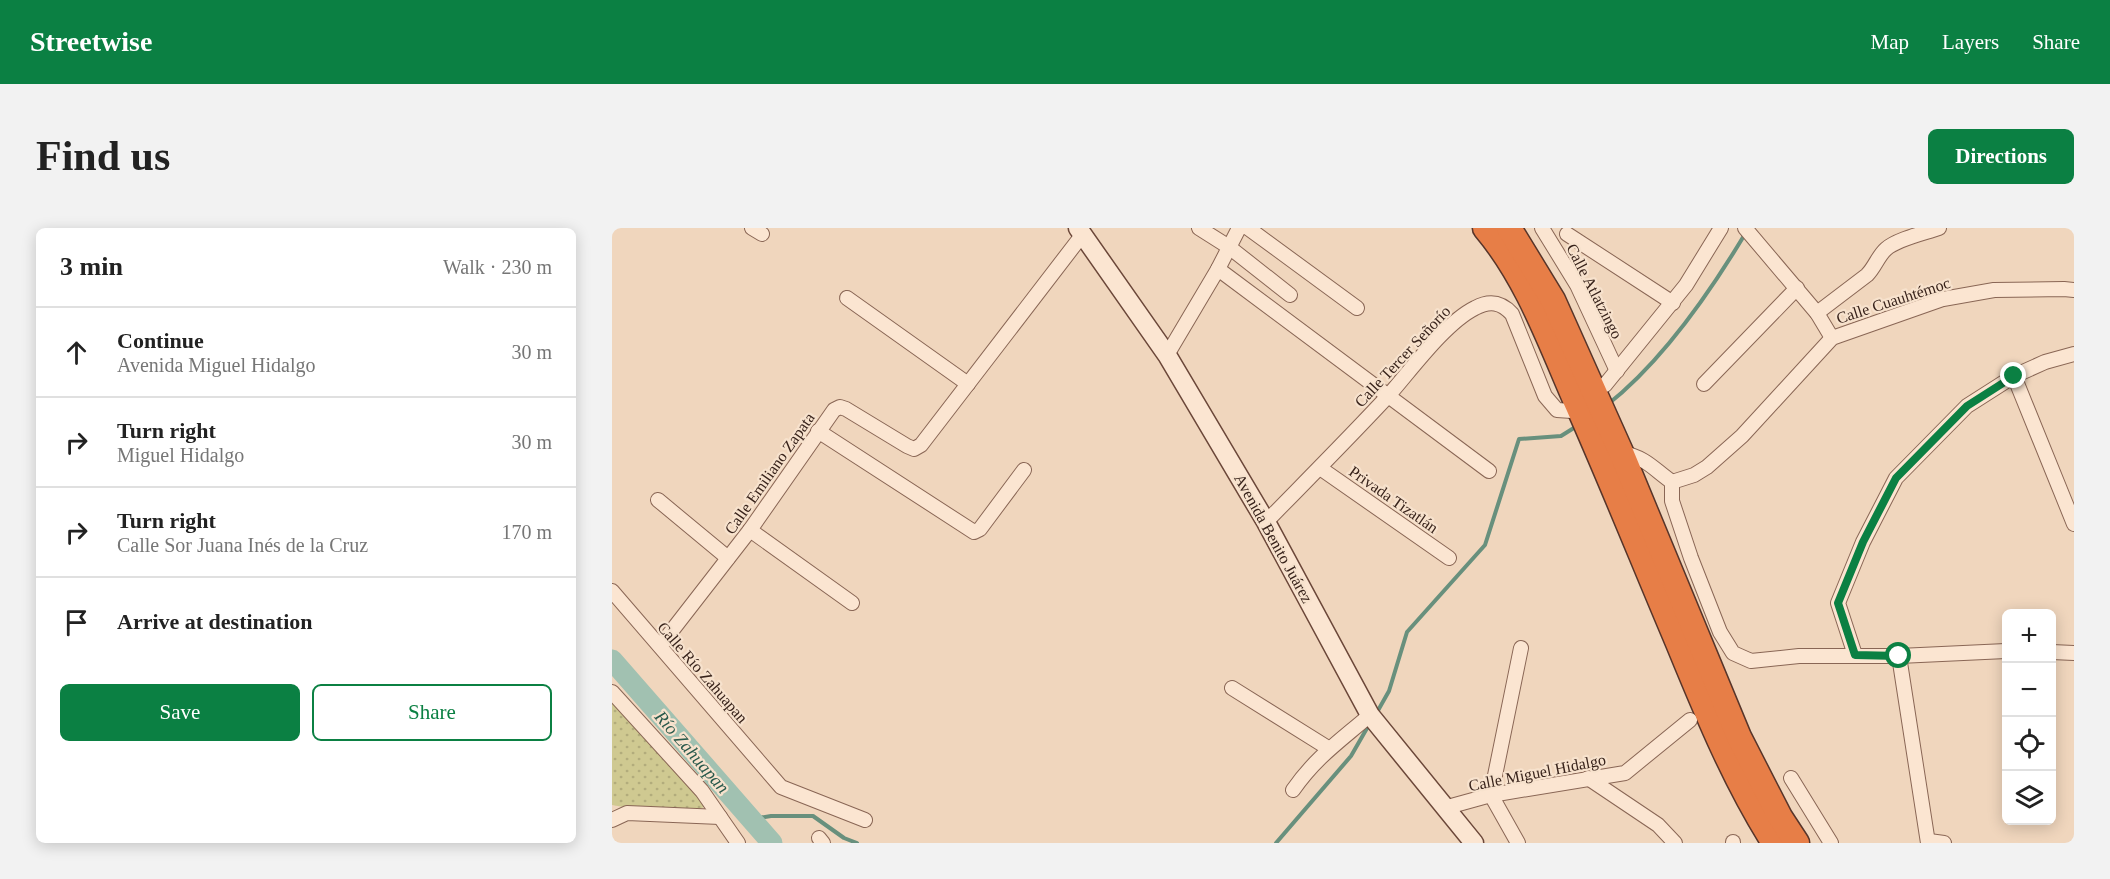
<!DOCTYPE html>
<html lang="en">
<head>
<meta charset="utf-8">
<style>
	:root { --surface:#fff; --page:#f2f2f2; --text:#222; --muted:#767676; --line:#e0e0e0; --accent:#0b8043 }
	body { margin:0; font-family:Georgia,serif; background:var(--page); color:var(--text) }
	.controls { position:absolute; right:18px; bottom:18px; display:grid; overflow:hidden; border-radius:9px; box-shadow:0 3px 15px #0003 }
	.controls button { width:54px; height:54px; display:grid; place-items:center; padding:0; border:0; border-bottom:2px solid var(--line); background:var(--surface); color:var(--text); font:30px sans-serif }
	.stop { position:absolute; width:18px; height:18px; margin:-14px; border:4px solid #0b8043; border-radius:50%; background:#fff }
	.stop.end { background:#0b8043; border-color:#fff; box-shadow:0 2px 6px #0008 }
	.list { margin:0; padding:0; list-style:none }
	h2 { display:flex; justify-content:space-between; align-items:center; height:78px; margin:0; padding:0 24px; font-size:26px }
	h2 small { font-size:20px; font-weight:400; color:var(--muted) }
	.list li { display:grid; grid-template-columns:39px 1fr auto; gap:18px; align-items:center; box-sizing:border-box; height:90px; padding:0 24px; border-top:2px solid var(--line) }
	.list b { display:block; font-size:22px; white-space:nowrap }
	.list p { margin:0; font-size:20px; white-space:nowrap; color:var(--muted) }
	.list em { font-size:20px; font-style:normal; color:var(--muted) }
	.actions { display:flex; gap:12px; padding:18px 24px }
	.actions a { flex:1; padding:14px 0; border:2px solid var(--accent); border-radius:9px; text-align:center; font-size:21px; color:var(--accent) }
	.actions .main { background:var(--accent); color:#fff }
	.icon { flex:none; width:33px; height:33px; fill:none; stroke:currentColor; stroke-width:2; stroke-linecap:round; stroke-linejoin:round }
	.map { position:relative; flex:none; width:1462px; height:615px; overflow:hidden; border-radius:9px }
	header { display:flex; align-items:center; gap:36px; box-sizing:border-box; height:84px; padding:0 30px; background:var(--accent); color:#fff }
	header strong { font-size:28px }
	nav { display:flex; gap:33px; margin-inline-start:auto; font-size:21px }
	.intro { display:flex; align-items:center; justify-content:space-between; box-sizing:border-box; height:144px; padding:0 36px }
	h1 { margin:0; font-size:42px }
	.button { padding:15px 27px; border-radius:9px; background:var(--accent); color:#fff; font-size:21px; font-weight:700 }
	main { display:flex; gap:36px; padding:0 36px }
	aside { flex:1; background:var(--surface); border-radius:9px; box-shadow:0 3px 15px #0003 }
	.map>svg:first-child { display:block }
	.park { fill:url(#park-dots) }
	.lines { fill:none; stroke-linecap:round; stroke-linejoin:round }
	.stream { stroke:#68907d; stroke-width:4 }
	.river { stroke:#a1c1b1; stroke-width:21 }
	.street-casing { stroke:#896655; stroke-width:16 }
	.secondary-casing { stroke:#6b4739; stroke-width:21 }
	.highway-casing { stroke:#57352a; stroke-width:27 }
	.street { stroke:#fbe5d1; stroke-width:14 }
	.secondary { stroke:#fbe5d1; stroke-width:18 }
	.highway { stroke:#e77e47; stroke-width:24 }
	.route { stroke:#0b8043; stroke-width:8 }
	.labels { text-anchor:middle; stroke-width:4.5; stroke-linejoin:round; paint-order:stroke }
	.street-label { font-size:16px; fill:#38231b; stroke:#f7e2cd }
	.water-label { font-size:18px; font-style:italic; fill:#29594b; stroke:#f7e2cd }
</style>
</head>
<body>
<header>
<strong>Streetwise</strong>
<nav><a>Map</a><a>Layers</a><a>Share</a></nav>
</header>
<div class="intro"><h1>Find us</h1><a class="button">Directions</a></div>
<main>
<aside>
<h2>3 min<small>Walk · 230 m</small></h2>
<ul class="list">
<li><svg class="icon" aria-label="ahead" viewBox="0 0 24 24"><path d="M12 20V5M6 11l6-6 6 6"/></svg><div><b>Continue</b><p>Avenida Miguel Hidalgo</p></div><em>30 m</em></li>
<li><svg class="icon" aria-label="right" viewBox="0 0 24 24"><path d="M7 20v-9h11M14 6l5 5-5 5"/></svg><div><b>Turn right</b><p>Miguel Hidalgo</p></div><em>30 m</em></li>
<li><svg class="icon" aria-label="right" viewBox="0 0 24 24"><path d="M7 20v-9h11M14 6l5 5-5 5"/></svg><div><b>Turn right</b><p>Calle Sor Juana Inés de la Cruz</p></div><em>170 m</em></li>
<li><svg class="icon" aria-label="arrive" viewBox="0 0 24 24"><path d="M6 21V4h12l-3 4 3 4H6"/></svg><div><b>Arrive at destination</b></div></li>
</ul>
<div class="actions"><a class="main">Save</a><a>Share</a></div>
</aside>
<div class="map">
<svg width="1462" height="615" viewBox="0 0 1462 615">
	<defs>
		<pattern id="park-dots" width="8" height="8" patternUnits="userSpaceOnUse" patternTransform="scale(1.5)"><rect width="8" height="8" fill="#cfc991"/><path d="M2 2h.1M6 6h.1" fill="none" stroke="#b2ac7c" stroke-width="1.8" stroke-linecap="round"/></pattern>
	</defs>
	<rect width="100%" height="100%" fill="#f0d6bd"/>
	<polygon class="park" points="0,471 95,577 80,586 23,581 0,577"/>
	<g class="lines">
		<g class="stream">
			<path d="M995,177C1051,133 1097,66 1133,6"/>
			<polyline points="764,486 777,463 795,404 873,317 907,211 949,208 965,198"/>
			<polyline points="140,591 159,588 201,588 232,610 245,615"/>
			<polyline points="664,615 739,528 758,495"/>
		</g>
		<polyline class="river" points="0,432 160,615"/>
		<defs>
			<g id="street">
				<polyline points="140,0 150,6"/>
				<polyline points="587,0 617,19 678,67"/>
				<polyline points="636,0 745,80"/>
				<polyline points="930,0 965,57 1005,143"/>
				<polyline points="1133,0 1205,85 1220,110"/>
				<polyline points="955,6 1061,75"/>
				<polyline points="606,41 877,243"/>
				<polyline points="235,70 356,156"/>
				<path d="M1205,85L1255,47C1263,39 1266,28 1274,21C1285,11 1313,5 1327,0"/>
				<polyline points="555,127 606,41 627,0"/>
				<polyline points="1402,148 1462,296"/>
				<polyline points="1092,156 1185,60"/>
				<polyline points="993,157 1074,57 1109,0"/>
				<polyline points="206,203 362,304 368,301 412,242"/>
				<path d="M1009,224C1036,231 1039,239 1060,254"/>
				<polyline points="708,240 837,330"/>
				<polyline points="1060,254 1082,247 1095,239 1130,208 1220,110 1331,71 1382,62 1452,61 1462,62"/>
				<polyline points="1060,254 1060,273 1079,330 1108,404 1121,425 1139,433 1187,428 1287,428 1394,423"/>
				<polyline points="46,272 116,330"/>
				<path d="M654,294C695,252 736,211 776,168C799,142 833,95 863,80C878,72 889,74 900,86L933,168L945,182L960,183"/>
				<polyline points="138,302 240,375"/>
				<polyline points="0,363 169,559 253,592"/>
				<polyline points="48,418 138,302 222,182 228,179 234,181 295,218 302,221 309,217 471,6"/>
				<polyline points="1440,424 1462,425"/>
				<polyline points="1243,427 1226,375 1251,314 1284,250 1355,178 1402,148 1433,134 1462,126"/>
				<polyline points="1287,428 1316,615"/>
				<polyline points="620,460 716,520"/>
				<polyline points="0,464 90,563 126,615"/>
				<polyline points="976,550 1046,597 1063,615"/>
				<polyline points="1179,550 1219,615"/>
				<path d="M681,562C704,529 728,513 758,487"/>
				<polyline points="832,580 879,567 1013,545 1078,492"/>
				<polyline points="0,592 15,585 108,589"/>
				<polyline points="207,610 211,615"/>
				<polyline points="1317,613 1332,615"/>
				<polyline points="1121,614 1121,615"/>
				<polyline points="906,615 879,567 909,420"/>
			</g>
			<polyline id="secondary" points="466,0 555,127 654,294 758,487 862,615"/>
			<g id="highway">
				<path d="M873,0C916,51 938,115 965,176C1000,255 1032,335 1066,415C1094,483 1122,552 1162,615"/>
				<polyline points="897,0 941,72 1009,224 1127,509 1168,589 1185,615"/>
			</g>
		</defs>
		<use href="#street" class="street-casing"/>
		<use href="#secondary" class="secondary-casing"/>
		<use href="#highway" class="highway-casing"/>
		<use href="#street" class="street"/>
		<use href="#secondary" class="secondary"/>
		<use href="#highway" class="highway"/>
	</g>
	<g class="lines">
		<polyline class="route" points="1287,428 1243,427 1226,375 1251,314 1284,250 1355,178 1402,148"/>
	</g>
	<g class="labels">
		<g class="street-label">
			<text transform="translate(983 63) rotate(63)" y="6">Calle Atlatzingo</text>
			<text transform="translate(1281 72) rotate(-18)" y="6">Calle Cuauhtémoc</text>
			<text transform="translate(790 128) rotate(-47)" y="6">Calle Tercer Señorío</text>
			<text transform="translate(157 245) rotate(-55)" y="6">Calle Emiliano Zapata</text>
			<text transform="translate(782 271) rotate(35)" y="6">Privada Tizatlán</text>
			<text transform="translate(662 310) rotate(61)" y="6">Avenida Benito Juárez</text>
			<text transform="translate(91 444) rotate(49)" y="6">Calle Río Zahuapan</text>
			<text transform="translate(925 544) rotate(-11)" y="6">Calle Miguel Hidalgo</text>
		</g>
		<g class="water-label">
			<text transform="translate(80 524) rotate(49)" y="6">Río Zahuapan</text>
		</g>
	</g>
</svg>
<div class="controls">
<button>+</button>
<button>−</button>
<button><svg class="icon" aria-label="locate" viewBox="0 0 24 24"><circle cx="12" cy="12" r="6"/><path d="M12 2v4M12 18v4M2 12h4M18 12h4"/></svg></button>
<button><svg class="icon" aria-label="layers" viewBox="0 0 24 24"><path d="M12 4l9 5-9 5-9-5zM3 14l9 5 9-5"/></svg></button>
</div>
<div class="stop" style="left:1287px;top:428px"></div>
<div class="stop end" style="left:1402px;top:148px"></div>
</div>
</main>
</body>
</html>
